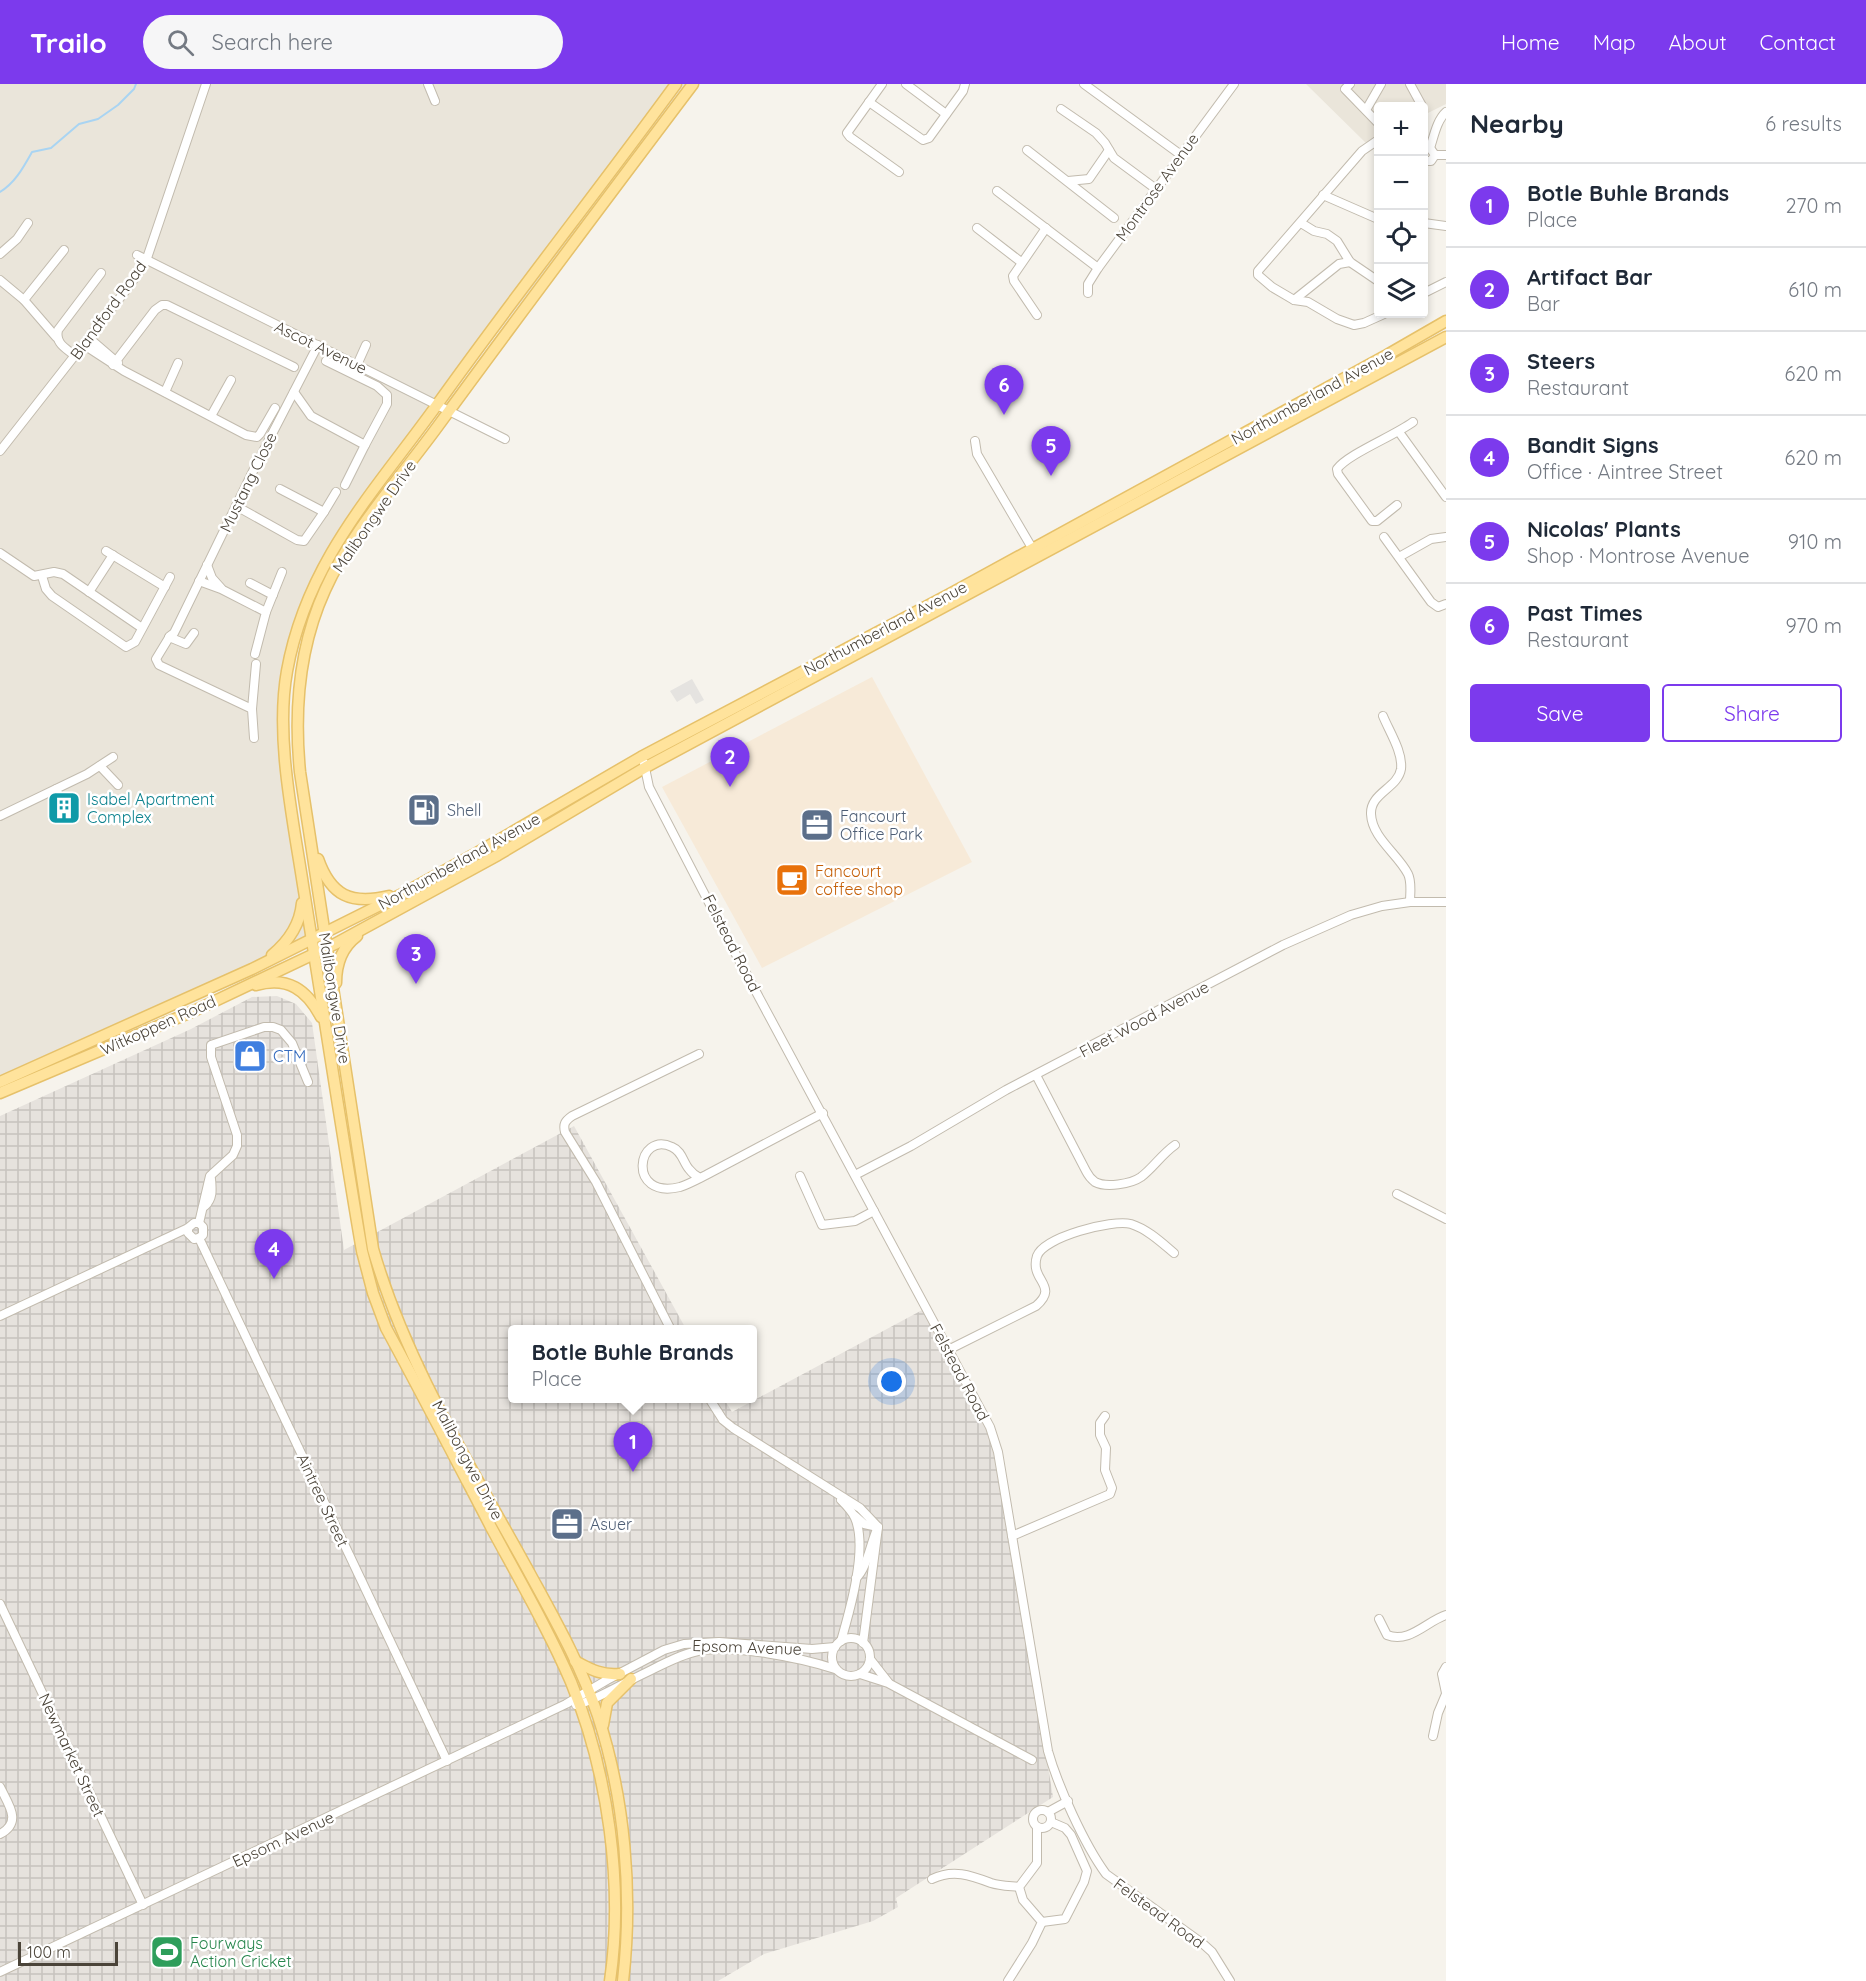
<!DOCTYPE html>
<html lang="en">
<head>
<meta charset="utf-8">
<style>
	:root { --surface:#fff; --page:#f6f6f7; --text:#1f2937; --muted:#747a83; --line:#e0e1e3; --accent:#7c3aed }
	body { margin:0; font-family:Quicksand,sans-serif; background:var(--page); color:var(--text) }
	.controls { position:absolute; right:18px; top:18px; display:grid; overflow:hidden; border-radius:6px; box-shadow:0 3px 9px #0003 }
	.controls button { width:54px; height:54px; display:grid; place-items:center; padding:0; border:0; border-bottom:2px solid var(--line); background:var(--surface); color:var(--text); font:30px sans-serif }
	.scale { position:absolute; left:18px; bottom:15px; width:100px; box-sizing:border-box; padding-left:6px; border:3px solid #4b4439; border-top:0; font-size:16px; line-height:21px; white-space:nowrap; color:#4b4439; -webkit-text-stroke:4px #fff; paint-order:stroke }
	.you { position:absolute; left:892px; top:1298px; width:21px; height:21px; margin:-15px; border:4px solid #fff; border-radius:50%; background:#1a73e8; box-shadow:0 0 0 9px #1a73e833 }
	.badge { display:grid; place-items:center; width:39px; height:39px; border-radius:50%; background:var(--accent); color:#fff; font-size:20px; font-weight:700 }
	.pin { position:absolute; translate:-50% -50px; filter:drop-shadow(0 2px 3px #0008) }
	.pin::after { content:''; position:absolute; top:32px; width:21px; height:18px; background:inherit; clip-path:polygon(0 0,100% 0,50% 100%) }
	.popup { position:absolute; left:508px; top:1241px; width:249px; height:78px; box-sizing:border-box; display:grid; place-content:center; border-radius:6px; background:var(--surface); filter:drop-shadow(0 2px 4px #0005); font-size:20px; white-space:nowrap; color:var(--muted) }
	.popup b { font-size:22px; color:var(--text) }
	.popup::after { content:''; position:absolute; left:50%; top:100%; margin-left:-12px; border:12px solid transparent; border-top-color:var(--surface) }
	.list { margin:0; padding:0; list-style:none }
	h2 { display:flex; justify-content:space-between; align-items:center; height:78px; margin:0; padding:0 24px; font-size:26px }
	h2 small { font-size:20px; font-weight:400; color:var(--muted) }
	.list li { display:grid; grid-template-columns:39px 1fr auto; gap:18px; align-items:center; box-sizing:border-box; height:84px; padding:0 24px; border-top:2px solid var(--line) }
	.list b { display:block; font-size:22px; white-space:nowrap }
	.list p { margin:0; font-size:20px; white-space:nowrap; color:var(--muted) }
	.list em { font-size:20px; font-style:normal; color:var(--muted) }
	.actions { display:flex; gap:12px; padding:18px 24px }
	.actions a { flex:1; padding:14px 0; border:2px solid var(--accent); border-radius:6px; text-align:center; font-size:21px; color:var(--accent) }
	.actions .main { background:var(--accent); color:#fff }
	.icon { flex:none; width:33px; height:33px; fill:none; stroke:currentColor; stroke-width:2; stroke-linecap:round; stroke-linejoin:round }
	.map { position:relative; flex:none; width:1446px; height:1897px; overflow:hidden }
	header { display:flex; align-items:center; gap:36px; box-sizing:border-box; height:84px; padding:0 30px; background:var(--accent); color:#fff }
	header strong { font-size:28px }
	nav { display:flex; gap:33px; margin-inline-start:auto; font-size:21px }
	.search { width:420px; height:54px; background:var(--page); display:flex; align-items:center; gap:15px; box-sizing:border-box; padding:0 21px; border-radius:33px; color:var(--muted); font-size:22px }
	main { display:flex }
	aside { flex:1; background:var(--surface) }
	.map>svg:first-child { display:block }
	.residential { fill:#eae5da }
	.commercial { fill:#f7ead8 }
	.industrial { fill:url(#industrial-grid) }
	.parking { fill:#e5e3e0 }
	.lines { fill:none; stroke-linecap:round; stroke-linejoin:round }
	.stream { stroke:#a9d4f2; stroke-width:2 }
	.minor-casing { stroke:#c2bbae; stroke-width:10 }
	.major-casing { stroke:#e6c16a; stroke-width:13 }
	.minor { stroke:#fff; stroke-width:8 }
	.major { stroke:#ffe39c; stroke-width:10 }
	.labels { text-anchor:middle; stroke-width:5; stroke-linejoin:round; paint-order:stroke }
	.street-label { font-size:16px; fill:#4b4439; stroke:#fff }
	.culture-label { font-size:16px; fill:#0d838f; stroke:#fff; text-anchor:start }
	.service-label { font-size:16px; fill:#4e5e75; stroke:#fff; text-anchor:start }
	.food-label { font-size:16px; fill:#c56008; stroke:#fff; text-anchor:start }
	.shop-label { font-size:16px; fill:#366cbe; stroke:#fff; text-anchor:start }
	.leisure-label { font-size:16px; fill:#27864d; stroke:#fff; text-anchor:start }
</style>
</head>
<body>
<header>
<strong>Trailo</strong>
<div class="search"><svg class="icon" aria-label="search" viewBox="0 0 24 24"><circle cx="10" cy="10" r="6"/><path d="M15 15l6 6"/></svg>Search here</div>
<nav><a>Home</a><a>Map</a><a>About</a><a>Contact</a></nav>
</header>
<main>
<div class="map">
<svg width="1446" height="1897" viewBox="0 0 1446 1897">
	<defs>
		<pattern id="industrial-grid" width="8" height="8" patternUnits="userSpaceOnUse" patternTransform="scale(1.5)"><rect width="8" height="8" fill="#e6e2dd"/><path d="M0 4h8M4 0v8" fill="none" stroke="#c7c3be"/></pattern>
	</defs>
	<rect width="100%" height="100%" fill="#f6f3ec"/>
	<g class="residential">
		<polygon points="0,0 689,0 338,456 296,549 283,653 310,860 84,964 0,1006"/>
		<polygon points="1306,0 1446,0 1446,20 1424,31 1424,22 1378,22 1378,54 1367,60"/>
	</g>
	<polygon class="commercial" points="872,593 972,778 762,884 662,703"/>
	<polygon class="industrial" points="277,912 296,920 312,939 344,1166 574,1042 686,1245 513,1246 513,1314 724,1315 732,1328 926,1224 993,1350 1053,1713 896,1814 898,1823 873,1837 764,1870 718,1897 0,1897 0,1032 191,945 252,913"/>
	<polygon class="parking" points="692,595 704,616 696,620 690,610 677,618 670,607"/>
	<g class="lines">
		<path class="stream" d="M0,108C15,99 23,84 32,68L51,64L79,40L98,35L118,21L134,5L136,0"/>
		<defs>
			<g id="minor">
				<polyline points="428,0 435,17"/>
				<polyline points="882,0 847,49 850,53 899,88"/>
				<polyline points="906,0 946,30"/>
				<polyline points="1084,0 1181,71"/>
				<polyline points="1350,0 1345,5 1378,39"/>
				<polyline points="1410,0 1422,22"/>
				<polyline points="869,18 923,56 929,54 963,7 965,0"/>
				<polyline points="1061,25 1096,49 1105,59 1114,74 1156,105"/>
				<polyline points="1366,26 1381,0"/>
				<polyline points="1378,56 1362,67 1258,187 1258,191 1272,203 1294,216 1308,218 1337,235 1354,241 1364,239 1384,230"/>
				<path d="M1430,64C1434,52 1437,36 1446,28"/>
				<polyline points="1424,65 1430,64 1435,71 1431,77 1424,77"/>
				<polyline points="1027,66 1114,134"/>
				<polyline points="1435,71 1446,71"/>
				<polyline points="1068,97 1089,95 1109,66"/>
				<polyline points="997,107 1098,184"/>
				<polyline points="1323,111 1378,135"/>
				<polyline points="1301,139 1314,147 1327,150 1337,157 1350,178 1378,197"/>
				<polyline points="1424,139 1446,142"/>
				<polyline points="977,144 1021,178"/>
				<polyline points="0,170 17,155 28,139"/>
				<polyline points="137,171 505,355"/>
				<polyline points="0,196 24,216"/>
				<polyline points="1088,209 1088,200 1098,184 1234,0"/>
				<polyline points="1424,209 1446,198"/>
				<polyline points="1294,216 1339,180 1350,178"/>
				<polyline points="1037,231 1014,197 1013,192 1046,144"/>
				<polyline points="56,253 24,216 64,166"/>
				<polyline points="89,254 118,279"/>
				<polyline points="84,261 124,287 246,351 257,353 260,350 275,324"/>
				<path d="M75,272C66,264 55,260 58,246L101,189"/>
				<polyline points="113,281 155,226 162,221 167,221 294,283"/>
				<polyline points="357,281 366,261"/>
				<polyline points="165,308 178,279"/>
				<polyline points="294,308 311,332 365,361 387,320 387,311 377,302 326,277"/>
				<polyline points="211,332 231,296"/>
				<polyline points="1399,348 1446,413"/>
				<polyline points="975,357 977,370 1035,469"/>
				<polyline points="0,367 130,201 146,177 206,0"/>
				<polyline points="345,401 365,361"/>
				<path d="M1397,421L1377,437H1372L1338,390L1337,385C1348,370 1394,352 1413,338"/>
				<polyline points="236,422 297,456 304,457 324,428 280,405"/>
				<polyline points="324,428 336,408"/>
				<polyline points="1384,453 1431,518 1438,523 1446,520"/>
				<polyline points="106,467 165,503"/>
				<polyline points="0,469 34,492 54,488 63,490 142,544"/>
				<polyline points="1399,473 1431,455 1446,453"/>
				<polyline points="207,481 212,494 221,504"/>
				<polyline points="42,492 46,505 52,512 126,563 135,558 170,493"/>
				<polyline points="199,497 221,505 266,528 255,570"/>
				<polyline points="250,499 273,511"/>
				<polyline points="89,508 113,471"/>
				<polyline points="266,528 282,488"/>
				<polyline points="169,553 186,560 194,549"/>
				<polyline points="252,625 256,580"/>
				<path d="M1383,632C1389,647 1403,668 1401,685C1398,704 1370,709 1371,730C1372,754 1398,770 1408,790C1412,798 1410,809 1410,818"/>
				<polyline points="254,654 252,625 159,581 156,575 170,552 174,549 177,543 255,383 318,261"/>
				<path d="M644,679L649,703L733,865L990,1343L998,1368L1048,1667C1058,1702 1084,1760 1106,1790L1202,1859L1212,1868L1230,1897"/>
				<polyline points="100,682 118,701"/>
				<polyline points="56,705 63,720"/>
				<polyline points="0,732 87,690 113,673"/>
				<path d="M1036,991L1086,1087C1088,1091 1091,1095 1095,1098C1106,1104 1131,1100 1141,1093C1153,1084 1162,1070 1175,1061"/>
				<polyline points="855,1091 911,1062 1006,1006 1283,861 1351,831 1382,822 1410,818 1446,818"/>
				<polyline points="800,1092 822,1141 855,1137 874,1127"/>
				<path d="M700,1094C696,1092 692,1089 689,1085C683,1078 682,1067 672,1063C637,1046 626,1116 680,1103C689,1100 698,1095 706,1091L823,1029"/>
				<polyline points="1397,1110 1446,1135"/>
				<path d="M205,1122C213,1114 212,1106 211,1095"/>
				<polyline points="199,1139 210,1092 233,1071 237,1062 237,1051 211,973 211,961 264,943 273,943 281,946 292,959 308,998"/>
				<polyline points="199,1154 447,1677"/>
				<polyline points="0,1232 188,1144 194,1139 199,1139 203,1143 203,1151 199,1154 194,1155 188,1149 188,1144"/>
				<path d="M671,1246L596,1098L565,1048C563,1040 565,1037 572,1032L699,970"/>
				<path d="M948,1266L1036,1222C1060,1201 1029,1197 1037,1172C1044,1153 1112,1135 1131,1140C1147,1145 1161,1158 1174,1169"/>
				<polyline points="709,1314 723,1336 733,1344 860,1424 878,1443 863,1559"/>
				<path d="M841,1416C846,1421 852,1427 855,1434C868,1464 850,1526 841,1557"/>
				<path d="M855,1432L864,1440L878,1443C871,1457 867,1485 856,1494"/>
				<polyline points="1012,1452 1110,1410 1112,1404 1105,1386 1106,1364 1100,1351 1100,1339 1105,1332"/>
				<polyline points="0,1520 143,1821"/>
				<path d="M1379,1535L1387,1551C1409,1560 1427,1537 1446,1531"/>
				<circle cx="851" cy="1573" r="19"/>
				<polyline points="870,1575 888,1598"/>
				<polyline points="1446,1583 1442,1590 1446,1609"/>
				<polyline points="860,1590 888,1599 1032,1676"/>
				<path d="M576,1621C592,1618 622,1600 639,1592C658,1583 678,1571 698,1567C732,1560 802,1574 835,1585"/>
				<polyline points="1433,1652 1438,1629 1446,1610"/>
				<path d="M0,1703C8,1720 23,1738 0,1750"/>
				<circle cx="1042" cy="1735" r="9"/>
				<polyline points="1048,1728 1068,1717"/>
				<path d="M932,1795C953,1785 970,1791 991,1799C1000,1802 1010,1802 1019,1803"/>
				<polyline points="1042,1838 1065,1835 1084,1798 1087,1787 1071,1751 1065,1744 1051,1738"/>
				<polyline points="0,1888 566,1620 607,1596 664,1566 684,1560 719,1558 812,1565 835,1563"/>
				<polyline points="1008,1897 1032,1859 1042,1838 1023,1816 1019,1803 1037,1779 1037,1743"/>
			</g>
			<g id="major">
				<path d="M318,775C331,812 351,821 389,812"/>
				<path d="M272,871C289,857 300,841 302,819"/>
				<path d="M336,899C336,880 341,864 357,852"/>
				<path d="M256,901C288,892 307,906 321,933"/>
				<polyline points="0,998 252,885 404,809 473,771 641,673 948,511 1387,271 1446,237"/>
				<polyline points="0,1009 196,926 335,860 498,771 646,683 1446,253"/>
				<path d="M575,1577C590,1585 602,1592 620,1590"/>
				<polyline points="603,1641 607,1619 631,1595"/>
				<path d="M610,1897C624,1801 608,1688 571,1598C548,1545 519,1495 492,1445C457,1378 422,1310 386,1244L373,1209L362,1167C341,1045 323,923 303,801C293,735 275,653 287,587C307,476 376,406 439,318C516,210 598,107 676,0"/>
				<path d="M623,1897C633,1810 625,1715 598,1632C581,1581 554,1534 529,1488C472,1384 406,1280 373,1165L300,688C294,627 299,563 325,506C351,448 400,394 438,342C522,227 607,114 693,0"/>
			</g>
		</defs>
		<use href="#minor" class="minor-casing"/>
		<use href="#major" class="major-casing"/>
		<use href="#minor" class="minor"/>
		<use href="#major" class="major"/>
	</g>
	<defs>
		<symbol id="building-square" viewBox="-11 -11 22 22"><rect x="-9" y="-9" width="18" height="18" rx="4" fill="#0f9aa8" stroke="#fff"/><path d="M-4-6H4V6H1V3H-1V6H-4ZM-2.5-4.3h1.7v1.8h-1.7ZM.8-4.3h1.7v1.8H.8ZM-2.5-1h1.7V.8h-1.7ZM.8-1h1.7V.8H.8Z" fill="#fff"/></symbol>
		<symbol id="fuel-square" viewBox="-11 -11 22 22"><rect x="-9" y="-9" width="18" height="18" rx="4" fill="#5c6f8a" stroke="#fff"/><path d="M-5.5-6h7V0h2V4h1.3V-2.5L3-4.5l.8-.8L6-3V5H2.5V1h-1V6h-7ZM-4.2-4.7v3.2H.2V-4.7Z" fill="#fff"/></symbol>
		<symbol id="office-square" viewBox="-11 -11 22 22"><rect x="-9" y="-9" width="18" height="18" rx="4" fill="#5c6f8a" stroke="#fff"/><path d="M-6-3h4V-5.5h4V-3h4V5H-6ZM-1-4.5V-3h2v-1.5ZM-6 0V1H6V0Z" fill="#fff"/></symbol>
		<symbol id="cafe-square" viewBox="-11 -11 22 22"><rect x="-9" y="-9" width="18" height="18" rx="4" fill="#e8710a" stroke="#fff"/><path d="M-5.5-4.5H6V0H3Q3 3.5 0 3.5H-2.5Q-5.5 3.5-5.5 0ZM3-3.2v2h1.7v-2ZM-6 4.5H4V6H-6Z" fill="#fff"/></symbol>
		<symbol id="shop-square" viewBox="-11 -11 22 22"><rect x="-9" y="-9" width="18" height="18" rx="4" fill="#3f7fe0" stroke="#fff"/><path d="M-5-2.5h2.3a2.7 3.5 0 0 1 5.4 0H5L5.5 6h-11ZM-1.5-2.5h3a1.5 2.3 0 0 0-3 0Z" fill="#fff"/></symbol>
		<symbol id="stadium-square" viewBox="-11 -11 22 22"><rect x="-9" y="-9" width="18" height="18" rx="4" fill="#2e9e5b" stroke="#fff"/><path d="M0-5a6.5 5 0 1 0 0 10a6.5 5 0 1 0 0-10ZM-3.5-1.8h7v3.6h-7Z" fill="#fff"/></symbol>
	</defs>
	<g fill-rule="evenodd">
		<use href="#building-square" x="45" y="705" width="38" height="38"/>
		<use href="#fuel-square" x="405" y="707" width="38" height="38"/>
		<use href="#office-square" x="798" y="722" width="38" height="38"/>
		<use href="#cafe-square" x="773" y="777" width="38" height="38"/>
		<use href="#shop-square" x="231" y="953" width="38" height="38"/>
		<use href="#office-square" x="548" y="1421" width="38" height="38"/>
		<use href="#stadium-square" x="148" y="1849" width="38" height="38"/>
	</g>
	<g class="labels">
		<g class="street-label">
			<text transform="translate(1157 103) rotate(-54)" y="6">Montrose Avenue</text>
			<text transform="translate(108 226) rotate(-54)" y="6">Blandford Road</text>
			<text transform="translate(321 263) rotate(26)" y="6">Ascot Avenue</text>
			<text transform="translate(1312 312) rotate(-29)" y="6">Northumberland Avenue</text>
			<text transform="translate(248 398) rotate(-64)" y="6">Mustang Close</text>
			<text transform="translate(374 432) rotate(-55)" y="6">Malibongwe Drive</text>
			<text transform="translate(885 544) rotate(-28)" y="6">Northumberland Avenue</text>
			<text transform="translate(459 777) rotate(-29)" y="6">Northumberland Avenue</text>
			<text transform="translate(732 859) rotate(63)" y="6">Felstead Road</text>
			<text transform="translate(335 914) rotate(81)" y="6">Malibongwe Drive</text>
			<text transform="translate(1144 935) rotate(-28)" y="6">Fleet Wood Avenue</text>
			<text transform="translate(158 941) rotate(-24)" y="6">Witkoppen Road</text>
			<text transform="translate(960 1288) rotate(62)" y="6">Felstead Road</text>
			<text transform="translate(468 1376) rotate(62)" y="6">Malibongwe Drive</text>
			<text transform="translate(323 1416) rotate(65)" y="6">Aintree Street</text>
			<text transform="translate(747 1563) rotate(2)" y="6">Epsom Avenue</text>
			<text transform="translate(72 1671) rotate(65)" y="6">Newmarket Street</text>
			<text transform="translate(283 1755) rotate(-25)" y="6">Epsom Avenue</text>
			<text transform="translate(1159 1829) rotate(36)" y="6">Felstead Road</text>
		</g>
		<g class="culture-label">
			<text x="87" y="721">Isabel Apartment<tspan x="87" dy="18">Complex</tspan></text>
		</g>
		<g class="service-label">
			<text x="447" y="732">Shell</text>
			<text x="840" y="738">Fancourt<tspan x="840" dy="18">Office Park</tspan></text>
			<text x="590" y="1446">Asuer</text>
		</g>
		<g class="food-label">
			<text x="815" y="793">Fancourt<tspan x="815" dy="18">coffee shop</tspan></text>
		</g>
		<g class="shop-label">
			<text x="273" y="978">CTM</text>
		</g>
		<g class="leisure-label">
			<text x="190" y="1865">Fourways<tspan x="190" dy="18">Action Cricket</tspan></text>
		</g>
	</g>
</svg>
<div class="controls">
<button>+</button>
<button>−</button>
<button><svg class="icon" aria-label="locate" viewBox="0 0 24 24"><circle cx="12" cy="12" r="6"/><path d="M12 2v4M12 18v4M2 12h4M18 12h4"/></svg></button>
<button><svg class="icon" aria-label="layers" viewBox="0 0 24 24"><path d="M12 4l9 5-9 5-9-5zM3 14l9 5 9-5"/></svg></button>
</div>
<div class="scale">100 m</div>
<div class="you"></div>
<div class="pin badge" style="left:633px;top:1388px">1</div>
<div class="popup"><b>Botle Buhle Brands</b>Place</div>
<div class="pin badge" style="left:730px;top:703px">2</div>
<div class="pin badge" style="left:416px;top:900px">3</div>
<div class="pin badge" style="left:274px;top:1195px">4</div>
<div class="pin badge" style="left:1051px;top:392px">5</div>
<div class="pin badge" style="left:1004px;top:331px">6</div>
</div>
<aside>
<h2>Nearby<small>6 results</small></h2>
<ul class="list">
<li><span class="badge">1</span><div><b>Botle Buhle Brands</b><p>Place</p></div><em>270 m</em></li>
<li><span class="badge">2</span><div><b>Artifact Bar</b><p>Bar</p></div><em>610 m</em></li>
<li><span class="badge">3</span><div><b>Steers</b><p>Restaurant</p></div><em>620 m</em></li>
<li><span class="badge">4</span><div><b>Bandit Signs</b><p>Office · Aintree Street</p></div><em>620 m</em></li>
<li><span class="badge">5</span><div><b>Nicolas' Plants</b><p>Shop · Montrose Avenue</p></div><em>910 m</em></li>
<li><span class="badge">6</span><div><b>Past Times</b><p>Restaurant</p></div><em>970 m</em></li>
</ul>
<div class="actions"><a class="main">Save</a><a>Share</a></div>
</aside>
</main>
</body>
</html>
